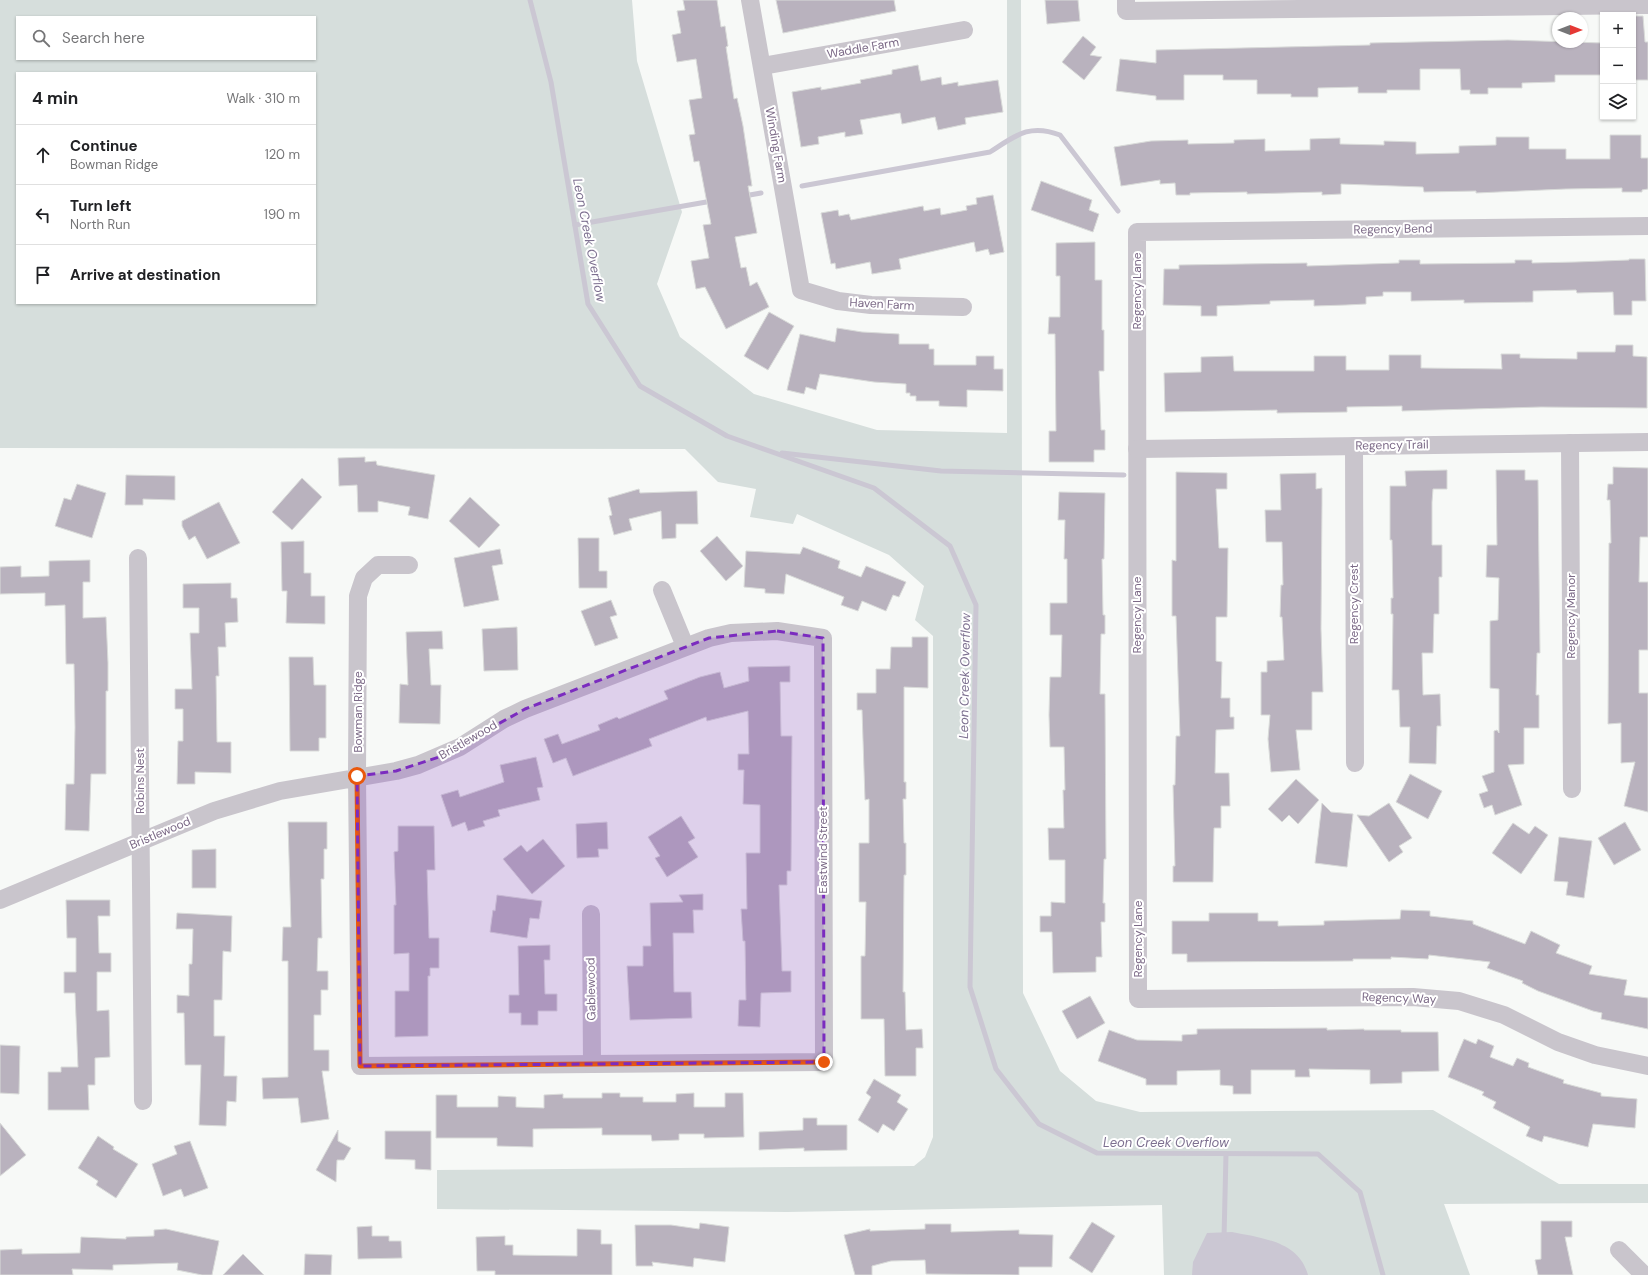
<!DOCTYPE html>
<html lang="en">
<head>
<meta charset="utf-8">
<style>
	:root { --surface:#fff; --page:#f2f2f2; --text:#202124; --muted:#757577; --line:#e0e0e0 }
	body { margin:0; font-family:"DM Sans",sans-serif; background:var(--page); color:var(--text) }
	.controls { position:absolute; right:12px; top:12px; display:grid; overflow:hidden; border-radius:0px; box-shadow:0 1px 3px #0004 }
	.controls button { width:36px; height:36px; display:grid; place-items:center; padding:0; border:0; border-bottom:1px solid var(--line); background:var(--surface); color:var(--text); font:20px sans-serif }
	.compass { position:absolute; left:1552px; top:12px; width:36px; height:36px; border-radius:50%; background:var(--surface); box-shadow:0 1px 3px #0004; rotate:90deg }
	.stop { position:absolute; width:12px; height:12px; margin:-9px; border:3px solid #ea580c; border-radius:50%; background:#fff }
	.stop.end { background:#ea580c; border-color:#fff; box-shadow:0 1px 4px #0008 }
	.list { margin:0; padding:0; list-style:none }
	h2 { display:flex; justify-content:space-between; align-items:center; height:52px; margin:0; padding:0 16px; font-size:17px }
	h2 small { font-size:13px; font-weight:400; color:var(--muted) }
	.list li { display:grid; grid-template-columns:26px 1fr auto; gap:12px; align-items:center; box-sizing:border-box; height:60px; padding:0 16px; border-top:1px solid var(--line) }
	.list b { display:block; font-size:15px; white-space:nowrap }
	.list p { margin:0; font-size:13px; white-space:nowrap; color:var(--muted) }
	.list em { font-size:13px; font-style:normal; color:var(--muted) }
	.icon { flex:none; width:22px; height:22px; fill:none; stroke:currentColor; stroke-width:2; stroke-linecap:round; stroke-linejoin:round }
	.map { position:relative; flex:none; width:1648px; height:1275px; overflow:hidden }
	.search { position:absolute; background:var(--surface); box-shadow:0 1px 3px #0004; left:16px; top:16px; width:300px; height:44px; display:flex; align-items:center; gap:10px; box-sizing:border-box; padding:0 14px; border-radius:0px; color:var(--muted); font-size:15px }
	.panel { position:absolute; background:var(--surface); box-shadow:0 1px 3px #0004; left:16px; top:72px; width:300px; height:232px; border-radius:0px }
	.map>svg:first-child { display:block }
	.green { fill:#d6dedc; fill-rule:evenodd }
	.water { fill:#cbc7d3 }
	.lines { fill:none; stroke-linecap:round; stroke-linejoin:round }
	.stream { stroke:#cbc7d3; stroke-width:5 }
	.building { fill:#b9b2be; stroke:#d9dbd9 }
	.street { stroke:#c9c5cc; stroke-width:18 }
	.route { stroke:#ea580c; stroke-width:5 }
	.marked { fill:#7b2cbf; fill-opacity:0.2; stroke:#7b2cbf; stroke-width:3; stroke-dasharray:8 5; stroke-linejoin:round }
	.labels { text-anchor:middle; stroke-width:4; stroke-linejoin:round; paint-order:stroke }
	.street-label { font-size:12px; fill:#7b6986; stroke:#fff }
	.water-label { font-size:13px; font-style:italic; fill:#7d7090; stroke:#fff }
</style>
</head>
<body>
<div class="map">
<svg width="1648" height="1275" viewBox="0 0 1648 1275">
	<rect width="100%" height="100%" fill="#f7f9f7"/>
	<path class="green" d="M0,0H632L637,61L682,212L657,284L680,337L754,394L877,430L1007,433V0H1021L1023,993L1060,1071L1096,1101L1140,1112L1433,1110L1559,1184H1648V1203L1444,1204L1470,1275H1164L1162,1205L787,1212L437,1209V1170L914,1166L925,1157L933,1137V636L915,620L924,586L889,555L797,514L793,524L750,517L756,489L718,482L685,449L0,448ZM17,17H315V59H17ZM17,73H315V303H17Z"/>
	<path class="water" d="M1232,1232C1261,1238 1299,1241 1308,1275H1192L1193,1262L1207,1233Z"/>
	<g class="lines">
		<g class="stream">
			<polyline points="530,0 551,82 588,304 640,386 727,436 874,488 950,546 976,605 970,987 996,1069 1039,1124 1097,1153 1318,1154 1360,1192 1383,1275"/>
			<path d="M802,186L990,152C1015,136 1029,123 1060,135L1118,211"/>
			<polyline points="744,196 761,193"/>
			<polyline points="575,225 712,201"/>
			<polyline points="782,453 941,471 1124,475"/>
			<polyline points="1224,1238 1226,1154"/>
		</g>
	</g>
	<g class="building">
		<polygon points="683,0 717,0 721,27 725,26 728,46 726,47 734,99 737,98 743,126 752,186 748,186 757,233 735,237 741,268 746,267 750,286 757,282 769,307 726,329 705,287 696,289 691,261 709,258 703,225 711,224 699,161 694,162 689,135 695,134 689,100 702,98 696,59 677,62 672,35 681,33 677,11 685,10"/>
		<polygon points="776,0 894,0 896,11 783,33"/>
		<polygon points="1045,0 1078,0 1080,21 1047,24"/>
		<polygon points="1633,16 1643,16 1645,42 1648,42 1648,80 1633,80"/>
		<polygon points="1083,36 1096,47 1090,55 1102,57 1084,80 1062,62"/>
		<polygon points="1508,40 1603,43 1603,75 1555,75 1555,82 1522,83 1522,88 1488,88 1488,94 1470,94 1470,90 1461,90 1460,69 1420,69 1420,90 1387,90 1387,93 1358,93 1358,87 1318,88 1318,97 1291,97 1291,94 1257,94 1257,80 1223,80 1223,75 1184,75 1184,100 1156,100 1156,96 1116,91 1120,59 1156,63 1156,50 1370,45 1370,43"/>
		<polygon points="918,65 921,81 941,77 942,85 958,82 958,86 998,80 1003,112 965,118 966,124 938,130 935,117 902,124 900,113 860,120 863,134 845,137 845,132 818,137 819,144 801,147 792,92 821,87 821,90 861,83 860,80 892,74 892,70"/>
		<polygon points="1610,135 1641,135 1641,158 1648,158 1648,189 1642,190 1642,192 1622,192 1622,188 1566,189 1476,193 1476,191 1424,192 1423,187 1341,184 1341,194 1322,195 1322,192 1247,194 1247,192 1190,193 1190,195 1176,195 1175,183 1160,184 1160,180 1121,186 1114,147 1151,141 1188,140 1188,144 1234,143 1234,140 1265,139 1265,151 1310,150 1310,139 1340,138 1340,144 1384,145 1384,141 1416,142 1416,154 1459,153 1459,146 1496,145 1496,137 1529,137 1529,149 1566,149 1566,159 1610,159"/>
		<polygon points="1041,181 1092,200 1089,210 1099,214 1093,232 1031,210"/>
		<polygon points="993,195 1004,252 990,255 988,249 976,252 974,242 899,259 901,269 872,274 870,262 836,269 835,263 831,264 821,213 838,210 839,216 849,214 851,220 923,206 924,211 940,208 941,215 967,210 966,206 977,204 976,198"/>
		<polygon points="1095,242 1095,280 1102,280 1102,330 1104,330 1104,371 1099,371 1101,430 1105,430 1105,450 1094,450 1094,462 1049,462 1049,431 1056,431 1055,334 1048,334 1049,317 1060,317 1060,276 1056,276 1056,243"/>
		<polygon points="1629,259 1645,259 1646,301 1632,301 1632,315 1614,315 1613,292 1577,293 1576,290 1533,291 1533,302 1464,303 1464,300 1411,301 1411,292 1383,292 1383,296 1366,297 1366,304 1346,305 1314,306 1314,300 1270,301 1270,304 1217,306 1217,316 1201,316 1201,306 1163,305 1164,269 1179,269 1179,265 1307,263 1307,266 1399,263 1399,260 1420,260 1420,264 1515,263 1515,260 1532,260 1532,263 1576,262 1629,260"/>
		<polygon points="769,312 794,326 768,370 744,356"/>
		<polygon points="837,328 862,332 899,334 899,344 929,344 929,349 934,349 934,365 976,365 976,356 994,356 994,369 1003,369 1003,391 967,390 967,407 939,406 939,401 916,401 916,396 910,396 910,393 906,393 906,384 874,382 820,374 816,390 806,387 804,394 787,390 800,334 835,342"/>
		<polygon points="1616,345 1633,345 1633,356 1647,357 1647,408 1541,407 1402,411 1402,406 1347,407 1347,412 1277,413 1277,410 1165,412 1164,373 1201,372 1201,357 1233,356 1234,371 1314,371 1314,356 1346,356 1346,370 1389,370 1389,355 1421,355 1421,368 1502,369 1501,354 1520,354 1520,358 1577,359 1577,352 1615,352"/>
		<polygon points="365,457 365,462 376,461 377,465 435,475 428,519 408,515 410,507 378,501 378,512 358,512 357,485 339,486 338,458"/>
		<polygon points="1613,467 1648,468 1648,537 1640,537 1639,582 1648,582 1648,650 1639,650 1639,693 1648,693 1648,812 1624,806 1635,762 1621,763 1621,723 1608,724 1609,543 1611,543 1610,500 1607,500 1608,484 1613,484"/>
		<polygon points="1447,470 1447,489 1433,489 1432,502 1432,545 1442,545 1442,577 1439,577 1439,614 1434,614 1433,653 1422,653 1423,695 1440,694 1441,726 1437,726 1436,764 1409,763 1410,727 1400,727 1399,690 1392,690 1393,614 1391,614 1391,598 1393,598 1392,540 1390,540 1390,486 1406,486 1405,471"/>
		<polygon points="1496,470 1525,470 1525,480 1538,480 1540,653 1537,653 1536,695 1539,695 1539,728 1524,728 1524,764 1508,765 1522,805 1495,815 1492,805 1484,808 1479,794 1488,791 1482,776 1494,772 1494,731 1497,730 1499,733 1499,689 1490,688 1490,621 1498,620 1499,578 1486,577 1487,545 1497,545"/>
		<polygon points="1176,472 1227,473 1227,489 1216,489 1219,548 1228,548 1227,617 1216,617 1216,661 1222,662 1221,698 1230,698 1230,717 1234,717 1234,729 1216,730 1215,773 1229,773 1230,806 1221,806 1221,828 1214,828 1213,882 1173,882 1173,866 1175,866 1173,785 1175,785 1176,736 1180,736 1176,616 1172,616 1172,560 1176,561"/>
		<polygon points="1316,473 1316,489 1322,488 1322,504 1321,629 1323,692 1312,692 1312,730 1296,730 1300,770 1271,772 1268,739 1270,715 1261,715 1261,672 1267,672 1267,661 1284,660 1282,617 1280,617 1281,585 1283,585 1282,542 1266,542 1265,510 1281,510 1280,474"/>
		<polygon points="126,475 175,476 175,500 143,499 143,505 125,505"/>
		<polygon points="302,478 322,497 292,530 272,512"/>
		<polygon points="77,484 106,493 92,538 55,526 64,498 71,500"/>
		<polygon points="639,489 640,493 697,491 698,524 676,524 676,538 662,539 661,511 629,519 632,530 614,535 609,516 612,515 608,498"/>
		<polygon points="1059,492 1105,493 1104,559 1102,559 1103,615 1105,615 1105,634 1101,634 1100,694 1105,694 1106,859 1104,859 1103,903 1105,903 1105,922 1101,922 1102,957 1096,957 1096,972 1053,973 1052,932 1040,932 1040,916 1051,916 1051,902 1065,903 1065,860 1049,860 1048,828 1064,828 1063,790 1065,790 1064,747 1050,747 1049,715 1050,677 1061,677 1062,635 1050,635 1050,603 1067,603 1067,559 1064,559 1065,520 1058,520"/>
		<polygon points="470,497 500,525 479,548 449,521"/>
		<polygon points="219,502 240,543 207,559 195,536 189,540 182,526 182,521"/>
		<polygon points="717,536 743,566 726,581 700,551"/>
		<polygon points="578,538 599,538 599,571 607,571 607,588 579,588"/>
		<polygon points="304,541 304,573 311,573 311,596 325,596 325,624 286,623 287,591 282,591 281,542"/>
		<polygon points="803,547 840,561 838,568 861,577 866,566 906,582 899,597 893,595 886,611 862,601 858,611 841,605 844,597 786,574 784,594 765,593 765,589 744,587 746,551 800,554"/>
		<polygon points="500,549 503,564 492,566 499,600 464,607 454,558"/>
		<polygon points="90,560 90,582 83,582 83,618 106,617 108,663 108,691 106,691 106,774 91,774 89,831 65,830 66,784 74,784 75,727 74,664 66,664 65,605 45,606 45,593 0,594 0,567 21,566 21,577 49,576 49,561"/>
		<polygon points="231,583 231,598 237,598 238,622 225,623 226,647 218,647 219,676 216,676 217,742 231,742 231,773 195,772 195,784 177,784 178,741 183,741 183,709 175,709 175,689 192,689 190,633 199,633 199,608 183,608 183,584"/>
		<polygon points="611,600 617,615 610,617 618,638 595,646 581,611"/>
		<polygon points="517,627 518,670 484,671 482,629"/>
		<polygon points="442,631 443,649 429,649 431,685 441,685 440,724 399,723 400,684 408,685 406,632"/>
		<polygon points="912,637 928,637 928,688 904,687 904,782 906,782 906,799 903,799 904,843 906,843 906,875 904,875 903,992 905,992 906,1030 922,1029 923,1048 916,1048 916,1076 885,1076 884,1019 861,1019 861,956 865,956 866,902 859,902 859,843 869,843 869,799 865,800 862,710 857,710 857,693 876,693 876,669 890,669 891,647 912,647"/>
		<polygon points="289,657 313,657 314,685 326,685 326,738 319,738 319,751 290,751"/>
		<polygon points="790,666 790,682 780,682 781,736 792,736 791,871 787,871 787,885 779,885 782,971 791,971 791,992 761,993 760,1027 738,1026 739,1000 746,1000 745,941 743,941 741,909 747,909 746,853 760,853 760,805 743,804 744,770 738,770 738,754 749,754 748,711 707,721 706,717 649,739 652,746 573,776 566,758 553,763 544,739 558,734 562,744 600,730 598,725 617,717 619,719 668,699 664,691 700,677 720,672 724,688 749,681 748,667"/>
		<polygon points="536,757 543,787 537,788 540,800 498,810 500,816 483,821 485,826 468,831 465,822 452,827 441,795 458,790 460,797 504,782 500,765"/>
		<polygon points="1410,774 1442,791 1428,819 1396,802"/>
		<polygon points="1296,779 1319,800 1298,824 1289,815 1282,822 1268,809"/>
		<polygon points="1322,803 1331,812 1353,814 1347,867 1315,863"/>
		<polygon points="1389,803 1412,838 1399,846 1403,852 1389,862 1357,815 1369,816"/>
		<polygon points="681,816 695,838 688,842 698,857 667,877 655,858 660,856 648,837"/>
		<polygon points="288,822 327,822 327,849 324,849 324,879 321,879 322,938 318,938 317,971 328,971 328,990 321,990 321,1015 314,1015 314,1050 329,1050 329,1071 322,1071 329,1119 301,1123 298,1098 263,1099 262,1078 288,1077 288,961 282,961 283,927 291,927"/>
		<polygon points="607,822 608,849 598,849 599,857 577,858 576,824"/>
		<polygon points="1625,822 1641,850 1614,865 1598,838"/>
		<polygon points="1513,823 1529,834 1535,826 1548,835 1521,874 1492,853"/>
		<polygon points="398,826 434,826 435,870 427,870 429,938 439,938 439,968 430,968 430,976 428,976 428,1036 395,1037 395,991 409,991 409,953 394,954 394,905 396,905 394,852 398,851"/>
		<polygon points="1559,837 1592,841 1584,898 1566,895 1568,882 1554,881"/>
		<polygon points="543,839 565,866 532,894 503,859 521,845 527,852"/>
		<polygon points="216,849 216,888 192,888 192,850"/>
		<polygon points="703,894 703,910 693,910 694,933 673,933 674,992 691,992 692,1018 630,1020 627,966 643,966 643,946 651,946 650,903 683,902 679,895"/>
		<polygon points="497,895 542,901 539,919 530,918 527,938 490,932 493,910 495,911"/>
		<polygon points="66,900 110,900 110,916 98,916 99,953 111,953 111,972 97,972 97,1011 109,1010 110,1057 95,1058 95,1085 88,1085 89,1110 48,1110 48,1072 61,1072 61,1067 78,1067 75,993 64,993 64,972 76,972 76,938 67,938"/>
		<polygon points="1401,910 1430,911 1430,916 1473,921 1473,924 1525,944 1531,931 1560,945 1556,953 1592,966 1589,974 1627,980 1624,995 1648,998 1648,1029 1601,1019 1602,1013 1593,1011 1538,991 1522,983 1523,981 1487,968 1490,962 1429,955 1428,959 1391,957 1391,959 1353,959 1353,961 1187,962 1187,954 1172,954 1172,921 1209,921 1209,913 1258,913 1258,921 1278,921 1278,926 1324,925 1324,921 1400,919"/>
		<polygon points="177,913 232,916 231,952 223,951 222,1000 214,1000 214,1036 225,1036 224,1076 237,1076 236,1102 227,1101 226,1126 199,1125 201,1065 185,1065 184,1013 177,1013 177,995 189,996 189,964 192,964 193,929 176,929"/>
		<polygon points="550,945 550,960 544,960 545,994 557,994 557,1011 538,1011 538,1025 521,1025 521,1013 509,1013 509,995 519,995 518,946"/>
		<polygon points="1090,996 1105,1023 1077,1039 1062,1011"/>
		<polygon points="1327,1028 1327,1030 1364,1029 1364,1030 1401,1030 1401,1032 1438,1032 1439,1071 1402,1072 1402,1083 1370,1084 1370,1070 1309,1069 1310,1077 1295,1077 1295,1070 1251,1070 1251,1094 1233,1094 1233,1086 1220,1085 1220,1070 1177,1071 1177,1085 1146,1085 1146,1079 1098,1061 1109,1030 1137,1040 1182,1041 1182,1035 1197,1034 1197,1029"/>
		<polygon points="1464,1039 1476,1044 1478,1039 1494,1046 1490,1057 1513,1066 1517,1058 1529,1063 1528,1067 1564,1080 1563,1083 1601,1093 1601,1096 1637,1099 1635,1128 1593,1124 1588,1147 1544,1136 1542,1142 1526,1136 1530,1127 1493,1108 1496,1102 1482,1095 1484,1092 1448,1077"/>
		<polygon points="0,1045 20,1046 19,1094 0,1093"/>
		<polygon points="874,1079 901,1095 897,1102 908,1109 894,1131 883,1124 878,1133 858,1120 871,1097 866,1093"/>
		<polygon points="602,1093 620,1093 620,1097 643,1097 643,1102 676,1102 676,1094 694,1093 694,1107 725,1107 725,1093 743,1093 744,1137 704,1138 704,1134 679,1134 679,1140 652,1141 651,1135 602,1135 602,1128 533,1129 533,1147 497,1146 497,1138 436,1138 436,1095 457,1095 457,1107 498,1107 498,1096 516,1097 516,1107 544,1108 544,1095 563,1094 563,1098 602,1098"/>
		<polygon points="803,1118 817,1118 817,1125 847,1125 847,1150 804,1151 804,1148 759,1150 759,1132 803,1130"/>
		<polygon points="0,1123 26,1155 0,1176"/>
		<polygon points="338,1130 338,1141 351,1148 344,1160 337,1160 336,1182 316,1170"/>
		<polygon points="385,1131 431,1131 431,1170 415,1169 415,1160 385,1159"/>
		<polygon points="98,1136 114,1147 113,1149 138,1164 116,1198 96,1185 98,1181 78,1168"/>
		<polygon points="190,1141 208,1188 184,1197 181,1189 163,1196 152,1164 177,1154 174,1146"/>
		<polygon points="1541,1221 1572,1221 1572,1237 1565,1237 1573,1275 1538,1275 1535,1260 1541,1259"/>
		<polygon points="1092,1222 1115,1236 1092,1273 1069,1258"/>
		<polygon points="700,1223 729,1227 725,1262 694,1258 693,1267 652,1262 653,1266 636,1266 635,1225 671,1225 699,1229"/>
		<polygon points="925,1224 951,1224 951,1232 1019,1230 1019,1234 1053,1235 1052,1267 1019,1267 1019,1275 926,1274 925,1260 891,1261 872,1266 872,1275 855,1275 844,1235 870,1229 870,1231 925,1229"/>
		<polygon points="372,1226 372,1236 389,1236 389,1241 401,1241 402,1258 358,1259 357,1227"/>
		<polygon points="166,1229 219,1241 212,1275 202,1275 177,1270 178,1263 113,1265 113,1270 72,1269 73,1275 0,1275 0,1250 22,1249 22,1254 80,1253 81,1237 126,1239 126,1237 154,1236 154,1230"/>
		<polygon points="577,1229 601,1230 601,1244 612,1244 612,1275 495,1275 495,1271 477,1271 476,1237 505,1236 505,1245 513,1245 513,1255 577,1256"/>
		<polygon points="243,1254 264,1275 223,1275"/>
		<polygon points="305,1254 332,1255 331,1275 304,1275"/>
	</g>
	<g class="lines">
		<g class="street">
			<polyline points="750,0 801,290 838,301 871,305 963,307"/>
			<polyline points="1126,0 1126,11 1648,5"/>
			<polyline points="763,66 964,30"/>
			<polyline points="1648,226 1137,232 1138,999 1413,997 1459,1001 1504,1015 1558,1042 1595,1055 1648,1066"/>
			<polyline points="1570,443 1572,789"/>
			<polyline points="1354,446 1355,763"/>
			<polyline points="1137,449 1648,442"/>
			<polyline points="138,558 143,1101"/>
			<polyline points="662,590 685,646"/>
			<polyline points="0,900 214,811 280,791 396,771 418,765 460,747 504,719 525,709 709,638 731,633 777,631 823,638 824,1062 360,1066 357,776 358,596 364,578 378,565 409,565"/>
			<polyline points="591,914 592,1064"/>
			<polyline points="1619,1250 1644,1275"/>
		</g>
	</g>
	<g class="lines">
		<polyline class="route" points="357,776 360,1066 824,1062"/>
	</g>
	<path class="marked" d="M777,631L823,638L824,1062L360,1066L357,776L396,771L439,757L525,709L709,638Z"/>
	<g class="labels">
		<g class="street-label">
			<text transform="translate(863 48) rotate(-10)" y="4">Waddle Farm</text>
			<text transform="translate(776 145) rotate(80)" y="4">Winding Farm</text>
			<text transform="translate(1393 229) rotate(-1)" y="4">Regency Bend</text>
			<text transform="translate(1137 291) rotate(-90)" y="4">Regency Lane</text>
			<text transform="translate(882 304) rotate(3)" y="4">Haven Farm</text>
			<text transform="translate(1392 445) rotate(-1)" y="4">Regency Trail</text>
			<text transform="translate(1354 604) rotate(-90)" y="4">Regency Crest</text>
			<text transform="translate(1137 615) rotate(-90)" y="4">Regency Lane</text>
			<text transform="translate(1571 616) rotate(-90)" y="4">Regency Manor</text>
			<text transform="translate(358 712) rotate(-90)" y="4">Bowman Ridge</text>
			<text transform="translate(468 740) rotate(-30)" y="4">Bristlewood</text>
			<text transform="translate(140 781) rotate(-90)" y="4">Robins Nest</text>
			<text transform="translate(160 833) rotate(-23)" y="4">Bristlewood</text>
			<text transform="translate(823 850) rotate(-90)" y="4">Eastwind Street</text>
			<text transform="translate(1138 939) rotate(-90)" y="4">Regency Lane</text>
			<text transform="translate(591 989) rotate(-91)" y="4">Gablewood</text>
			<text transform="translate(1399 998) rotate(2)" y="4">Regency Way</text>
		</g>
		<g class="water-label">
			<text transform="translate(590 240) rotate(79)" y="5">Leon Creek Overflow</text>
			<text transform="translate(964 676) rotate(-89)" y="5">Leon Creek Overflow</text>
			<text x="1166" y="1147">Leon Creek Overflow</text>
		</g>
	</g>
</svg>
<div class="controls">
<button>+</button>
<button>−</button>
<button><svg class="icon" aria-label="layers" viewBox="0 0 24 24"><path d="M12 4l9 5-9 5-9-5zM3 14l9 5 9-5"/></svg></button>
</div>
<svg class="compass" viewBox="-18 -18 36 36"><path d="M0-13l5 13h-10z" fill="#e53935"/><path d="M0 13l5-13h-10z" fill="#757577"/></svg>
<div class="stop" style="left:357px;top:776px"></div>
<div class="stop end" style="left:824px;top:1062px"></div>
<div class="search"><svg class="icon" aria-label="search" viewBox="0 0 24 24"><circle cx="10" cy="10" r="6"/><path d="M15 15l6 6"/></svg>Search here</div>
<section class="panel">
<h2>4 min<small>Walk · 310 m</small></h2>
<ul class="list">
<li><svg class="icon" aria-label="ahead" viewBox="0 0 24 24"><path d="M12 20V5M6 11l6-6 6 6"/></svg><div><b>Continue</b><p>Bowman Ridge</p></div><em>120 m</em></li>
<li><svg class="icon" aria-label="left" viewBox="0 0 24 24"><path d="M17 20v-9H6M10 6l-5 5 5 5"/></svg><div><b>Turn left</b><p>North Run</p></div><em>190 m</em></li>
<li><svg class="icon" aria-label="arrive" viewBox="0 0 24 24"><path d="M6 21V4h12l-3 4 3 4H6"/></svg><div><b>Arrive at destination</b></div></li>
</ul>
</section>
</div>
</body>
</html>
